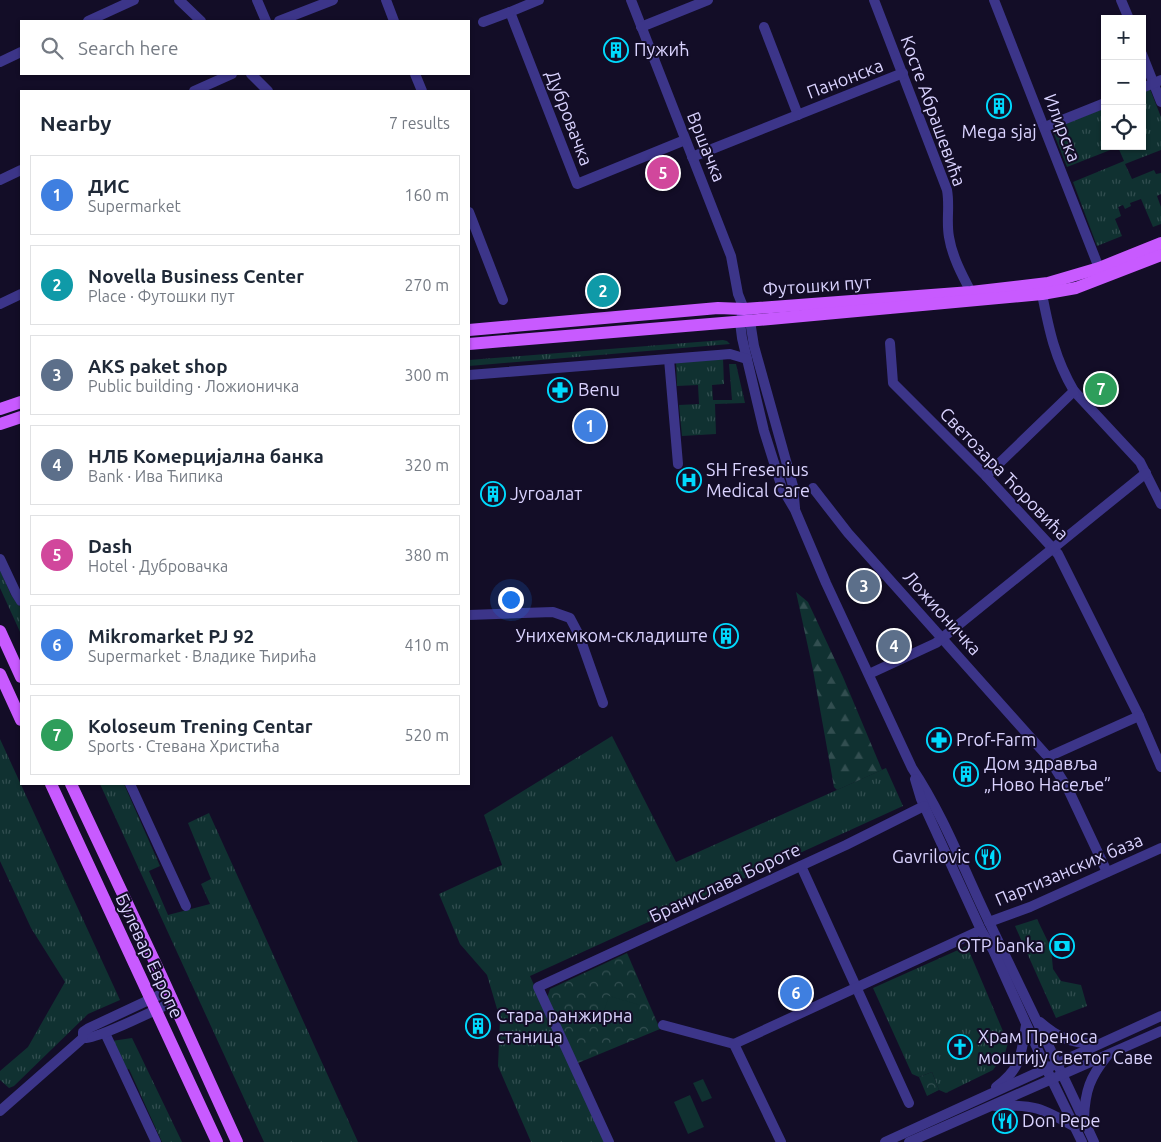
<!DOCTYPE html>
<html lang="en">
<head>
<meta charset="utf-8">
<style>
	:root { --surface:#fff; --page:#f6f6f7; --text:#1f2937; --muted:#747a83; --line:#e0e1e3; --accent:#117991 }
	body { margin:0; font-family:Ubuntu,sans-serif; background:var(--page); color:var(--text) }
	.controls { position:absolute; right:15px; top:15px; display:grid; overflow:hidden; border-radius:0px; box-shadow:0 1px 4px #0004 }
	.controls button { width:45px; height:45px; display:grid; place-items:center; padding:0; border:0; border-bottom:1px solid var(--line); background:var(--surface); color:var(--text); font:25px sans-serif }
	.you { position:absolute; left:510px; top:599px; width:18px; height:18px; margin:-12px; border:4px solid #fff; border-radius:50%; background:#1a73e8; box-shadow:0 0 0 8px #1a73e833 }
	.badge { display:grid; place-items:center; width:32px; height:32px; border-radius:50%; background:var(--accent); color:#fff; font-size:16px; font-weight:700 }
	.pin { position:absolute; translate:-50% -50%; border:2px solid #fff; box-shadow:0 1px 5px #0006 }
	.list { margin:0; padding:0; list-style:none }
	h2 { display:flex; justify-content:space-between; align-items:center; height:65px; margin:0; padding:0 20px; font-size:21px }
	h2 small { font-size:16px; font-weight:400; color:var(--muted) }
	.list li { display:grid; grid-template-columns:32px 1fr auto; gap:15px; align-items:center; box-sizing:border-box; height:80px; margin:0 10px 10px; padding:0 10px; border:1px solid var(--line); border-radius:0px }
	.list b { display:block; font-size:19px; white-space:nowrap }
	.list p { margin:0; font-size:16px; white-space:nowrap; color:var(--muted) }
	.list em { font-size:16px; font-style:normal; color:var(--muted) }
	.icon { flex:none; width:28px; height:28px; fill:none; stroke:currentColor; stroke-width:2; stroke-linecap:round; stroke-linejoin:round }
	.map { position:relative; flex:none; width:1161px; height:1142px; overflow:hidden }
	.search { position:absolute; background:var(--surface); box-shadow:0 1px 4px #0004; left:20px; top:20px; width:450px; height:55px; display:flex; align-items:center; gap:12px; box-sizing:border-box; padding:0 18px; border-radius:0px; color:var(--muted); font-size:19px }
	.panel { position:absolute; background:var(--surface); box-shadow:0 1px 4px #0004; left:20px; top:90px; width:450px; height:695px; border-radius:0px }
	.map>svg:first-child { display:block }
	.grass { fill:url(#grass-tufts) }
	.forest { fill:url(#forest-firs) }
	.park { fill:url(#park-crowns) }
	.pitch { fill:#103131 }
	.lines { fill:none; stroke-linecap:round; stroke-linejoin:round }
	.minor { stroke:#3c3589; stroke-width:10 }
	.major { stroke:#c85aff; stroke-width:12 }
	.labels { text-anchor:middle; stroke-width:4; stroke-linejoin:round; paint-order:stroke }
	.poi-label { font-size:18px; fill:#dad3ff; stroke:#130d27; text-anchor:start }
	.street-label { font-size:18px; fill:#dad3ff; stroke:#130d27 }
</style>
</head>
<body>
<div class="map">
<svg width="1161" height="1142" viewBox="0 0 1161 1142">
	<defs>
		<pattern id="grass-tufts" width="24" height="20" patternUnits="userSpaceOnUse" patternTransform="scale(1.25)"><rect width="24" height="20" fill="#103131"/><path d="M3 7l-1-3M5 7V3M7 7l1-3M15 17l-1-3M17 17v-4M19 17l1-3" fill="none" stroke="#324e50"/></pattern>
		<pattern id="forest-firs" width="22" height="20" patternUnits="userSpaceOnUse" patternTransform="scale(1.25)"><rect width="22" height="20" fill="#103131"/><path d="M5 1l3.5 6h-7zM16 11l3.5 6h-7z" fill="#324e50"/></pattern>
		<pattern id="park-crowns" width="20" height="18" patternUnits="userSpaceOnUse" patternTransform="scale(1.25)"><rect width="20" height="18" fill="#103131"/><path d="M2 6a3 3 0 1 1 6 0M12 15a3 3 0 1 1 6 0" fill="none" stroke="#324e50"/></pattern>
	</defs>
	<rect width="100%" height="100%" fill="#130d27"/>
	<g class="grass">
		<polygon points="1150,89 1161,117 1161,150 1125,164 1132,179 1154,170 1156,174 1161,173 1161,194 1157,196 1161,207 1161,224 1153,227 1141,199 1130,203 1131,206 1125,209 1123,205 1118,207 1121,216 1115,219 1122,236 1097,246 1073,182 1124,161 1118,147 1067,167 1052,129 1105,108 1105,146 1142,146 1142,92"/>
		<polygon points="723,340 727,341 730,344 469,366 469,360"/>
		<polygon points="723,358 724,384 712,385 713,400 732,400 729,364 736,364 745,403 715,404 716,434 682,436 679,405 699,404 698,385 677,386 676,362"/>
		<polygon points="0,570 11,595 21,608 21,634 0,588"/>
		<polygon points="612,736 676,862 886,768 903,806 530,976 604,1142 531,1142 498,1066 500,1019 487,975 460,944 439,894 502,865 484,815"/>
		<polygon points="0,739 120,1000 88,1014 14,1086 9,1088 0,1080 0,1071 28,1047 65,982 31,928 0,861"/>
		<polygon points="100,784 124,784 160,866 149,871 168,915 210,904 201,884 211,879 188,823 209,813 358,1142 264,1142"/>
		<polygon points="1037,919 1051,948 1053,969 1061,981 1081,985 1087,1006 1056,1018 1015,926"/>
		<polygon points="967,946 1008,1043 1005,1053 993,1070 946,1093 939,1090 932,1072 919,1077 912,1074 873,988"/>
		<polygon points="132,1038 182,1142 162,1142 129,1069 125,1070 105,1042"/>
	</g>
	<polygon class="forest" points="796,592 808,602 843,677 882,770 837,790 834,787 813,670"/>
	<g class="park">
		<polygon points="627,953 660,1029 578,1063 547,998 550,989"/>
		<polygon points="932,1072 939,1090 927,1096 919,1077"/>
	</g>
	<g class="pitch">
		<polygon points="609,996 640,1005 634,1024 603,1014"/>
		<polygon points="703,1079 712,1098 702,1102 693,1083"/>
		<polygon points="690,1095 704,1127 688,1134 674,1102"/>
	</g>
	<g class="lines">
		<g class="minor">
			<polyline points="179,0 201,21"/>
			<polyline points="257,0 266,21"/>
			<polyline points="386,0 394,21"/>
			<polyline points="539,0 510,12 577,184 685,140"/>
			<polyline points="631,0 731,256 738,294 744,309 750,321 754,346 793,486 795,508"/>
			<path d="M874,0L947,190C950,206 946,221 949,237C952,256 962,275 971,292"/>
			<polyline points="994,0 1099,268"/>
			<polyline points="1121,0 1129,19"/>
			<polyline points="88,21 134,0"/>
			<polyline points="279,21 333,0"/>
			<polyline points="483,22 510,12"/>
			<polyline points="641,27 708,0"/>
			<polyline points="764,27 798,115"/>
			<polyline points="1142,54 1161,102"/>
			<polyline points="0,62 21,52"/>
			<polyline points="251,74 268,91"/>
			<polyline points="415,74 422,91"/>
			<polyline points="1142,88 1161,80"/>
			<polyline points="194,91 232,74"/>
			<polyline points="1045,127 1105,103"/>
			<polyline points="692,157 903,73"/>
			<polyline points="0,180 21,170"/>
			<polyline points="469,212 503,300"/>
			<path d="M1042,294C1049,330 1055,359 1074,391L1140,462L1161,504"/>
			<polyline points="0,304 21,294"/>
			<path d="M742,315L740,322L742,338L764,431L782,488L795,510L826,583L912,768C944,816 964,870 989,922C1024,995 1060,1068 1094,1142"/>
			<polyline points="890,343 893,383 986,476 1058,554 1139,716 1161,767"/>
			<polyline points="669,359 678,464"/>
			<polyline points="469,375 718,355 730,354 747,359"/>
			<polyline points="986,476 1074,391"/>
			<polyline points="813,488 848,533 1048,757 1068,789 1107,872"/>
			<polyline points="0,559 16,593 21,601"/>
			<polyline points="469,615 553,612 570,618 579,635 603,703"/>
			<polyline points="869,674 936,643 1146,473"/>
			<polyline points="1048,757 1139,716"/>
			<polyline points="915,779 921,799 981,930 993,950 1046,1068 1082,1142"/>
			<polyline points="130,784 186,906"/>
			<polyline points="801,866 909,1103"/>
			<polyline points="989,922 1030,907 1161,848"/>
			<path d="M1040,1022C1057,1037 1072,1044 1095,1043"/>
			<polyline points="663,1025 734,1044"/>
			<polyline points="105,1033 156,1142"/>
			<path d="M83,1038C94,1041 159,1008 173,1002"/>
			<path d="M996,1087C1022,1068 1021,1054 1026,1025"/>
			<path d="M995,1106C1034,1104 1042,1108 1075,1127"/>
			<polyline points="0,1111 83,1038 83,1032 89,1028 168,991"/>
			<path d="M1084,1118C1085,1091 1090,1077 1107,1056"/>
			<polyline points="609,1142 538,987 846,845 924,806"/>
			<polyline points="781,1142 734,1044 981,930"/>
			<polyline points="885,1142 1161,1016"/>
			<polyline points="909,1142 1161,1031"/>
		</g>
		<g class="major">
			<polyline points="469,330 718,308 744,309 971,292 1048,283 1099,268 1161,243"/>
			<polyline points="469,344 770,319 1042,294 1076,288 1161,255"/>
			<polyline points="0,409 21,402"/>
			<polyline points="0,424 21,417"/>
			<polyline points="0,631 21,677"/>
			<polyline points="0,674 21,720"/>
			<polyline points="51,784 217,1142"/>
			<polyline points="71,784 160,973 237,1142"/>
		</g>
	</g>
	<defs>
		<symbol id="building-ring" viewBox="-11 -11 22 22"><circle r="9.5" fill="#130d27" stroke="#00dafe" stroke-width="1.5"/><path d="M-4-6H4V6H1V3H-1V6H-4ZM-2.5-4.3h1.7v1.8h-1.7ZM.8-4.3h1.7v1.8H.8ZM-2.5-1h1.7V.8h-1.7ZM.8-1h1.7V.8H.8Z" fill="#00dafe"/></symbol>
		<symbol id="pharmacy-ring" viewBox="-11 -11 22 22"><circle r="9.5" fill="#130d27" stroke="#00dafe" stroke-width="1.5"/><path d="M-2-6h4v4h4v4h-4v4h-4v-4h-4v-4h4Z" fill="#00dafe"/></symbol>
		<symbol id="hospital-ring" viewBox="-11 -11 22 22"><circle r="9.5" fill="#130d27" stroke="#00dafe" stroke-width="1.5"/><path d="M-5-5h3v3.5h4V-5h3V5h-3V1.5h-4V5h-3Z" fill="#00dafe"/></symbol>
		<symbol id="restaurant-ring" viewBox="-11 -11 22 22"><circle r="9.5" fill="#130d27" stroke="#00dafe" stroke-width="1.5"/><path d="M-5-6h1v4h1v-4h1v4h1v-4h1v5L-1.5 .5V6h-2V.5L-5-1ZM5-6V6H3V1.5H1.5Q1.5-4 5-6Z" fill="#00dafe"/></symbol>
		<symbol id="bank-ring" viewBox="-11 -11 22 22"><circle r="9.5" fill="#130d27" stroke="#00dafe" stroke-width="1.5"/><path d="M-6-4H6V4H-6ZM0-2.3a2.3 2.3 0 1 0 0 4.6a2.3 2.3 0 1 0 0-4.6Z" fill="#00dafe"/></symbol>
		<symbol id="church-ring" viewBox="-11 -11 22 22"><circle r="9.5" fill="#130d27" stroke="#00dafe" stroke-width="1.5"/><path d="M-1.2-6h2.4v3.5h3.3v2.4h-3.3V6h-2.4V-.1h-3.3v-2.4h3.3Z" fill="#00dafe"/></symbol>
	</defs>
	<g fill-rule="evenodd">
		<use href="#building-ring" x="602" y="36" width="28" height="28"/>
		<use href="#building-ring" x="985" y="92" width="28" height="28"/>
		<use href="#pharmacy-ring" x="546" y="376" width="28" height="28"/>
		<use href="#hospital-ring" x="675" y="466" width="28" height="28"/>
		<use href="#building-ring" x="479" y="480" width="28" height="28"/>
		<use href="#building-ring" x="712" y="622" width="28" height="28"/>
		<use href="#pharmacy-ring" x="925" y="726" width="28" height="28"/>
		<use href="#building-ring" x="952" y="760" width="28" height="28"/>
		<use href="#restaurant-ring" x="974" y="843" width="28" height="28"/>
		<use href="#bank-ring" x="1048" y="932" width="28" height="28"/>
		<use href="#building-ring" x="464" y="1012" width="28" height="28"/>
		<use href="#church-ring" x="946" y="1033" width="28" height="28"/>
		<use href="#restaurant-ring" x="991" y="1107" width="28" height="28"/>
	</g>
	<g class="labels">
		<g class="poi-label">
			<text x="634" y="56">Пужић</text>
			<text x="999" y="138" text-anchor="middle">Mega sjaj</text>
			<text x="578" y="396">Benu</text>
			<text x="706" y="476">SH Fresenius<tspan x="706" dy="21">Medical Care</tspan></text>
			<text x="510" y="500">Југоалат</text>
			<text x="708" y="642" text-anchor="end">Унихемком-складиште</text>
			<text x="956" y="746">Prof-Farm</text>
			<text x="984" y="770">Дом здравља<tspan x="984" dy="21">„Ново Насеље”</tspan></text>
			<text x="970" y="863" text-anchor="end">Gavrilovic</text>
			<text x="1044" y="952" text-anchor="end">OTP banka</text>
			<text x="496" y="1022">Стара ранжирна<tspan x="496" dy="21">станица</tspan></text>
			<text x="978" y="1043">Храм Преноса<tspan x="978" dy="21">моштију Светог Саве</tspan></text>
			<text x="1022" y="1127">Don Pepe</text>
		</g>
		<g class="street-label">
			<text transform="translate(845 79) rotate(-21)" y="6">Панонска</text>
			<text transform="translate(933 111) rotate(70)" y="6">Косте Абрашевића</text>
			<text transform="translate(569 118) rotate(69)" y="6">Дубровачка</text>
			<text transform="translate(1062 128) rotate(69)" y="6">Илирска</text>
			<text transform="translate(706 147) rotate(68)" y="6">Вршачка</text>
			<text transform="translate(817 286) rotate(-4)" y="6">Футошки пут</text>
			<text transform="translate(1004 474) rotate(46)" y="6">Светозара Ћоровића</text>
			<text transform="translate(942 613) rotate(48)" y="6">Ложионичка</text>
			<text transform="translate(1069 870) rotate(-23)" y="6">Партизанских база</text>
			<text transform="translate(725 883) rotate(-25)" y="6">Бранислава Бороте</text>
			<text transform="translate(149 956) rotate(65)" y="6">Булевар Европе</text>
		</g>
	</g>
</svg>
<div class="controls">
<button>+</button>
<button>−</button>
<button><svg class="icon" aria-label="locate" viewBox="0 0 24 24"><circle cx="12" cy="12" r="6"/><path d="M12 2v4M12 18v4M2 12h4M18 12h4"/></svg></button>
</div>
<div class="you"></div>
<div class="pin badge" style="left:590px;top:426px;background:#3f7fe0">1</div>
<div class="pin badge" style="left:603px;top:291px;background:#0f9aa8">2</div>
<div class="pin badge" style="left:864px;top:586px;background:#5c6f8a">3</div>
<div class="pin badge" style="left:894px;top:646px;background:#5c6f8a">4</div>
<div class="pin badge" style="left:663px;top:173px;background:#d1479c">5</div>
<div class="pin badge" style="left:796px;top:993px;background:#3f7fe0">6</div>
<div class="pin badge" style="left:1101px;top:389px;background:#2e9e5b">7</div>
<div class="search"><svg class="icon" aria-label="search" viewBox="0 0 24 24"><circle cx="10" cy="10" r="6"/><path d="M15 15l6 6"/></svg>Search here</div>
<section class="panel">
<h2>Nearby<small>7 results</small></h2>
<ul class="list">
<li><span class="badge" style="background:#3f7fe0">1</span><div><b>ДИС</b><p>Supermarket</p></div><em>160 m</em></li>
<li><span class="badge" style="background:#0f9aa8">2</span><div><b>Novella Business Center</b><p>Place · Футошки пут</p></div><em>270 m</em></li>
<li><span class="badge" style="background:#5c6f8a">3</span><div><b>AKS paket shop</b><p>Public building · Ложионичка</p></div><em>300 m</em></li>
<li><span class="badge" style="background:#5c6f8a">4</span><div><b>НЛБ Комерцијална банка</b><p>Bank · Ива Ћипика</p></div><em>320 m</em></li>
<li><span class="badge" style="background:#d1479c">5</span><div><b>Dash</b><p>Hotel · Дубровачка</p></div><em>380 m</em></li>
<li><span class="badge" style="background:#3f7fe0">6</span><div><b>Mikromarket PJ 92</b><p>Supermarket · Владике Ћирића</p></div><em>410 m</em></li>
<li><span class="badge" style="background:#2e9e5b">7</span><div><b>Koloseum Trening Centar</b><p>Sports · Стевана Христића</p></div><em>520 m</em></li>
</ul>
</section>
</div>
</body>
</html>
